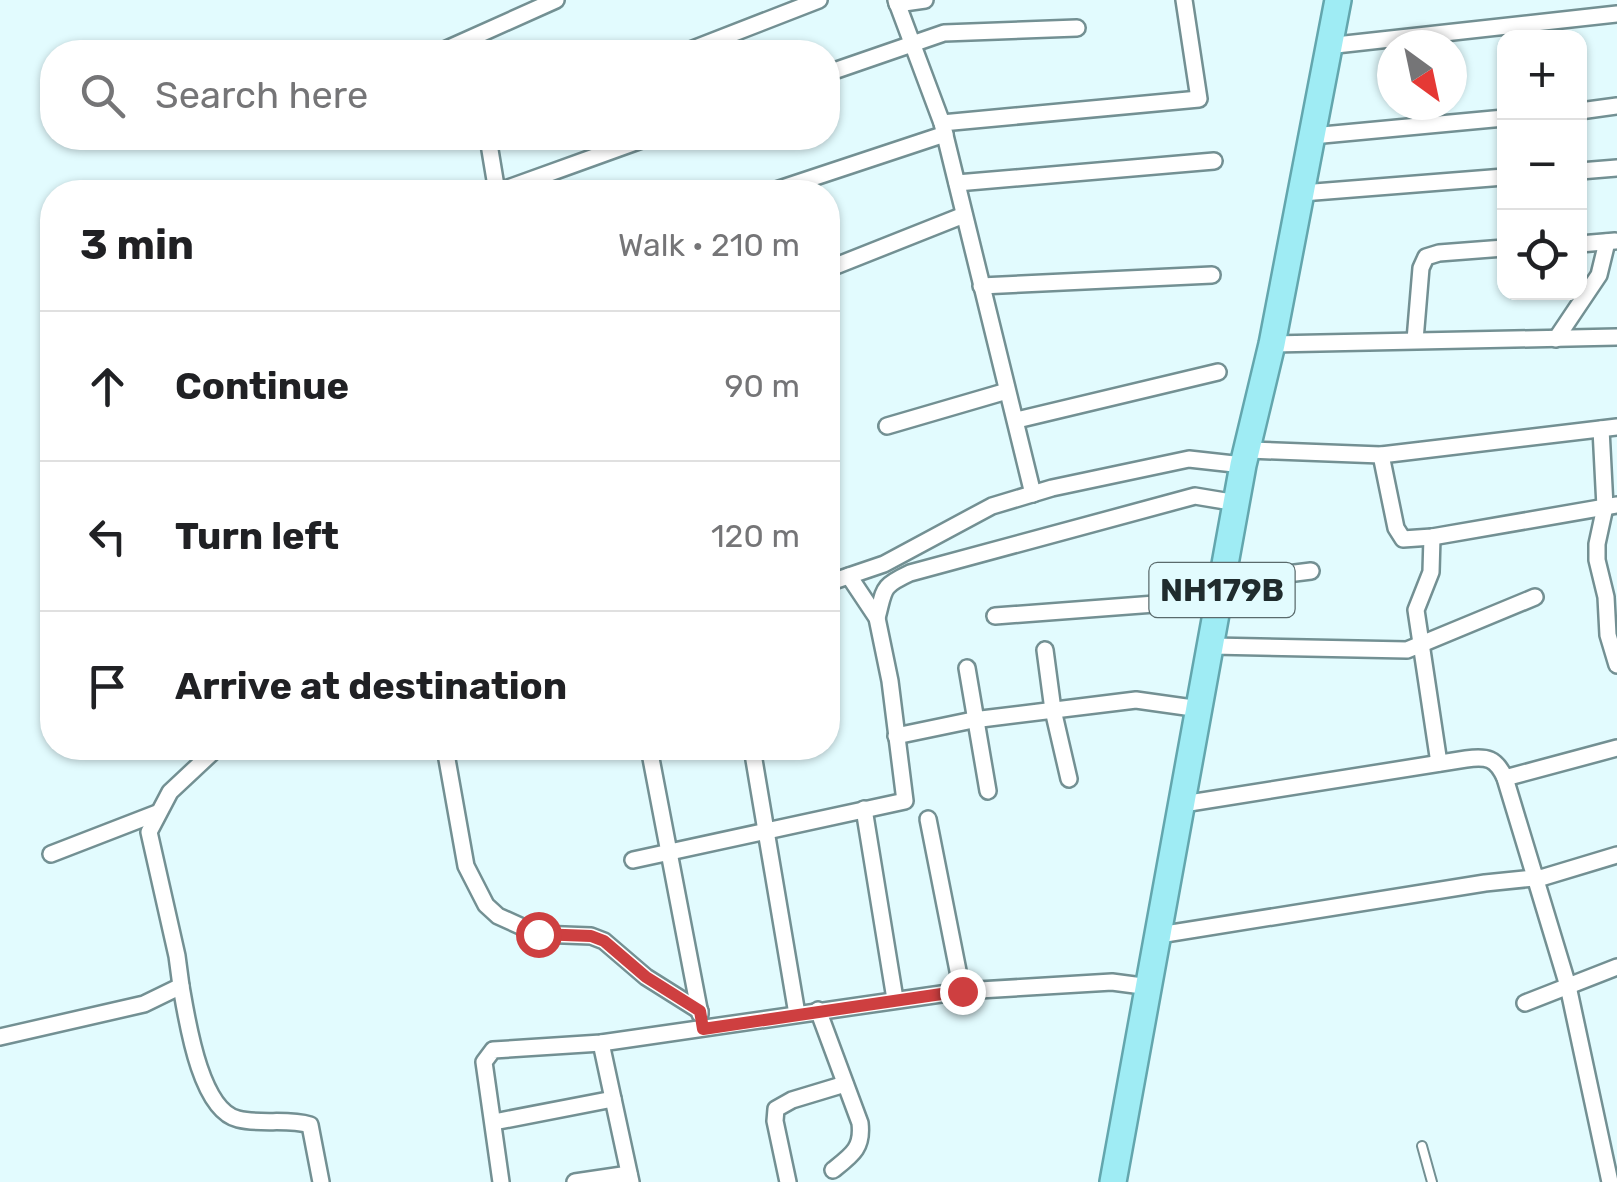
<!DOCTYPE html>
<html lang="en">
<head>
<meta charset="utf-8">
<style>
	:root { --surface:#fff; --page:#f2f2f2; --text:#202124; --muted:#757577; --line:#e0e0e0 }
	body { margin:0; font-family:Rubik,sans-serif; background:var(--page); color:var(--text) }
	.controls { position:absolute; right:30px; top:30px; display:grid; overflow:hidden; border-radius:20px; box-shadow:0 2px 8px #0004 }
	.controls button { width:90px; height:90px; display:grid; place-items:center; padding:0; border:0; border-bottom:2px solid var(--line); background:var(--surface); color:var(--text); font:50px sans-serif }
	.compass { position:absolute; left:1377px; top:30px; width:90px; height:90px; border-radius:50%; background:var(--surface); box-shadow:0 2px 8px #0004; rotate:147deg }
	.stop { position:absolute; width:30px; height:30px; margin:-22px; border:8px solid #ce3f40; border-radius:50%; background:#fff }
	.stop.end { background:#ce3f40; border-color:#fff; box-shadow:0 2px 10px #0008 }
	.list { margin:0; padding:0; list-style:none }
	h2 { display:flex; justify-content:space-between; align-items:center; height:130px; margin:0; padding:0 40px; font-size:42px }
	h2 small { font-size:32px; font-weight:400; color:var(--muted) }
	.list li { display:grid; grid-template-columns:65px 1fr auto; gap:30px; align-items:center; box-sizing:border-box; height:150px; padding:0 40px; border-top:2px solid var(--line) }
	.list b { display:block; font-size:38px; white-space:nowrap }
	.list em { font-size:32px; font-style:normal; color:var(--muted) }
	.icon { flex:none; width:55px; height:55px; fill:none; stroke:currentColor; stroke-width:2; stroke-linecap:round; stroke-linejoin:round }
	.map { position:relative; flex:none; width:1617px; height:1182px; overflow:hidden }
	.search { position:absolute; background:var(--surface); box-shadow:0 2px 8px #0004; left:40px; top:40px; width:800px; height:110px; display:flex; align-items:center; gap:25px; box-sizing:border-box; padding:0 35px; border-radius:40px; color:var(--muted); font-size:38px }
	.panel { position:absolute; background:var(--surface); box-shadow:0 2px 8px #0004; left:40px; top:180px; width:800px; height:580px; border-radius:40px }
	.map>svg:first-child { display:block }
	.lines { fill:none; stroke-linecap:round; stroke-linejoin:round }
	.service-casing { stroke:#739093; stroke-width:12 }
	.minor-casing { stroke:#739093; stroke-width:20 }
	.trunk-casing { stroke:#63a6ad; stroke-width:30 }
	.service { stroke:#fff; stroke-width:8 }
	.minor { stroke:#fff; stroke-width:15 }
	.trunk { stroke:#9fecf4; stroke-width:25 }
	.route { stroke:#ce3f40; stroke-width:12 }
	.labels { text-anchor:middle; stroke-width:9; stroke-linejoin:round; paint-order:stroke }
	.shield { fill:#e2fbfe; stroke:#5a6a6c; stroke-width:2.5 }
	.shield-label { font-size:32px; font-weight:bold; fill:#202c2e }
</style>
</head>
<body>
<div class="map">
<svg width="1617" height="1182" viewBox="0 0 1617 1182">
	<rect width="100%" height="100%" fill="#e2fbfe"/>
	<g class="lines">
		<defs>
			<polyline id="service" points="1422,1146 1432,1182"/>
			<g id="minor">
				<polyline points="896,0 942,123 1033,494"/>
				<polyline points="897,4 925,0"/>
				<polyline points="1327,46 1617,14"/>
				<polyline points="440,52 556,0"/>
				<polyline points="685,52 819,0"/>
				<polyline points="828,73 944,33 1077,28"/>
				<polyline points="1580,111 1617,106"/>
				<polyline points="942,123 1199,99 1184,0"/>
				<polyline points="1312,136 1504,118"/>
				<polyline points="488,138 497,192"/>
				<polyline points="1580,171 1617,168"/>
				<polyline points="957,183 1214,161"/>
				<polyline points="497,192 647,138"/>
				<polyline points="770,192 945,134"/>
				<polyline points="1302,193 1504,177"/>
				<polyline points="1580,244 1615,241"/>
				<polyline points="828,269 964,215"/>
				<polyline points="981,286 1212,275"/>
				<polyline points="1556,339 1599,275 1607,242"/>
				<polyline points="1415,340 1421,268 1426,257 1439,253 1504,248"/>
				<polyline points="1272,344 1617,337"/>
				<polyline points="1017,420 1218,372"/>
				<polyline points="887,426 1007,391"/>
				<polyline points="1601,429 1605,507 1597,544 1597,560 1606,597 1608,635 1617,665"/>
				<polyline points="1249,450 1381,455 1617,427"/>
				<polyline points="1381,455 1396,528 1403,539 1432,537 1617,505"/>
				<polyline points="1432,537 1431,572 1416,610 1439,763"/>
				<polyline points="1224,582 1311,571"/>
				<polyline points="828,583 884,564 992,506 1052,488 1189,459 1243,465"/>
				<polyline points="995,616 1221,599"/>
				<path d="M877,618C885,589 880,587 910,573L1195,496L1237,503"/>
				<polyline points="1212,646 1407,650 1535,597"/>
				<polyline points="1045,650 1053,710 1069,779"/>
				<polyline points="967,668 988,791"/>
				<polyline points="896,736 973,720 1136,700 1200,709"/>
				<polyline points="445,748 466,866 486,905 498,916 538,934 591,936 604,941 646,977 700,1011"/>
				<polyline points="649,748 700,1014"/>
				<polyline points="752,748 797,1014"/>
				<polyline points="1505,778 1617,748"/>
				<path d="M1183,804L1466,759C1487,756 1496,758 1505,778L1568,986L1610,1182"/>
				<polyline points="864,809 895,999"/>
				<polyline points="928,819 962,991"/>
				<polyline points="51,854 157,813"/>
				<polyline points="633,860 905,801 890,681 877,618 849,576"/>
				<polyline points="1159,935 1485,883 1544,877 1617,855"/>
				<path d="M181,986C187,1020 200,1110 238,1119C262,1125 287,1118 310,1125L321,1182"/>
				<polyline points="1525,1003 1617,967"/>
				<path d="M818,1010L860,1123C863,1148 852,1155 833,1170"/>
				<polyline points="0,1037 144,1004 181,986 177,956 149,832 170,792 217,748"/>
				<polyline points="601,1043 631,1182"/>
				<polyline points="494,1122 613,1099"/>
				<polyline points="501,1182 484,1062 493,1050 601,1043 962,991 1112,982 1150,987"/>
				<polyline points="575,1182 629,1174"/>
				<polyline points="788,1182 775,1121 776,1109 792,1100 845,1084"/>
			</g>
			<polyline id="trunk" points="1113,1182 1243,465 1272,344 1338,0"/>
		</defs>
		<use href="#service" class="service-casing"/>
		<use href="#minor" class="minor-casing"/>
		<use href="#trunk" class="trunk-casing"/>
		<use href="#service" class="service"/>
		<use href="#minor" class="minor"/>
		<use href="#trunk" class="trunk"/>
	</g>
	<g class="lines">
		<polyline class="route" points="538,934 591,936 604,941 646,977 700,1011 703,1029 962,991"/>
	</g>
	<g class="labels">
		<rect class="shield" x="1149.5" y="563" width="145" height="54" rx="8"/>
		<g class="shield-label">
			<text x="1222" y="601">NH179B</text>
		</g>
	</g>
</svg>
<div class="controls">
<button>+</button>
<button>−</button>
<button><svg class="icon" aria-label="locate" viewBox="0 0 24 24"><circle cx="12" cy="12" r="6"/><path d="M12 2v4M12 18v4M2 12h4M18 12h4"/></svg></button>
</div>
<svg class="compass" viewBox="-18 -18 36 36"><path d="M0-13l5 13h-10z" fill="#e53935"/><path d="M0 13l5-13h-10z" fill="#757577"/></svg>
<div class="stop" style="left:538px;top:934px"></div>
<div class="stop end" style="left:962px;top:991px"></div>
<div class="search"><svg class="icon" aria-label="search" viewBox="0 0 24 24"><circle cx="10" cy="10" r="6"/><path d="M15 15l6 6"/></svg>Search here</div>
<section class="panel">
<h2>3 min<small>Walk · 210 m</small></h2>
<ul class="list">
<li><svg class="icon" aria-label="ahead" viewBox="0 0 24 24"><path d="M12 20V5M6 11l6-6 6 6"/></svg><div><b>Continue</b></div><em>90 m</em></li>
<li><svg class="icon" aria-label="left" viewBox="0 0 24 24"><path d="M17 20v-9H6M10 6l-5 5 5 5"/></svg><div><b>Turn left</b></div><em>120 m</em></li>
<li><svg class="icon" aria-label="arrive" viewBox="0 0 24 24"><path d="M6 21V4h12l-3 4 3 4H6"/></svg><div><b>Arrive at destination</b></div></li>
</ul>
</section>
</div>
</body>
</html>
